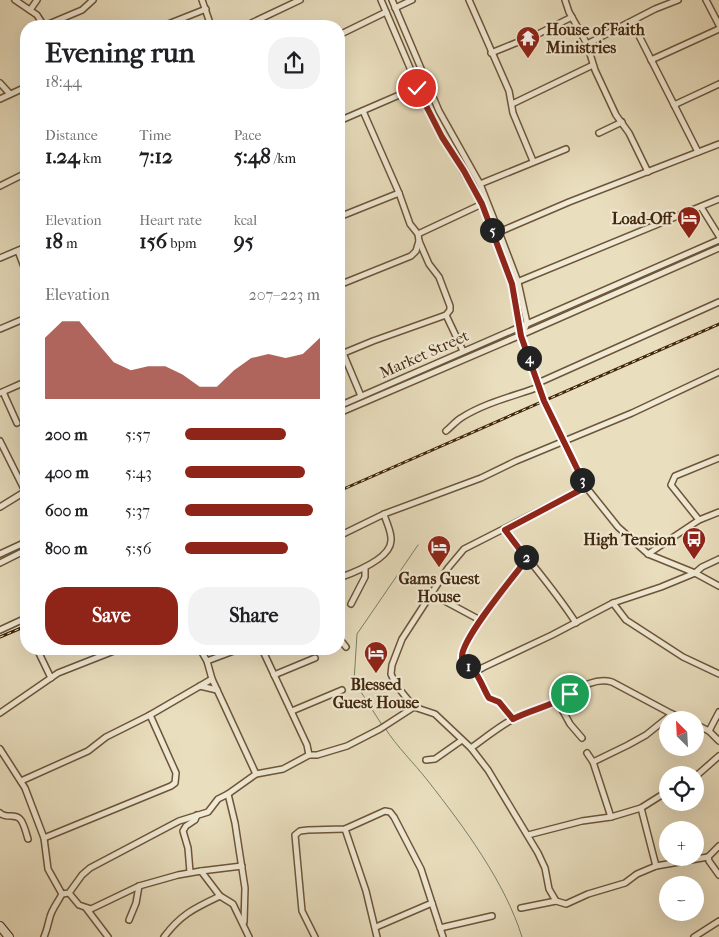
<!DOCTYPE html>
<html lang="en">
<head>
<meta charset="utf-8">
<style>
	body { margin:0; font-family:"IM FELL French Canon",serif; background:#f2f2f2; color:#202124; height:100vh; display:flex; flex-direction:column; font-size:19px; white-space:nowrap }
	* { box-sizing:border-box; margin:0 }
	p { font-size:16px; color:#757577 }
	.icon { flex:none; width:28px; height:28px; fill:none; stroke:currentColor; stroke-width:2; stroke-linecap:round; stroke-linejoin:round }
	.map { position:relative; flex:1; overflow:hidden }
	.side { position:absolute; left:20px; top:20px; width:325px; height:635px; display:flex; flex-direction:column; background:#fff; border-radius:20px; box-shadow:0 5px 20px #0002 }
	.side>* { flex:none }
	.needle { width:32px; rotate:336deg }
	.tools { position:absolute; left:659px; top:711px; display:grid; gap:10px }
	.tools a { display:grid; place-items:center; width:45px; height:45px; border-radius:50%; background:#fff; box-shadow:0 5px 20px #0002; font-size:25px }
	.pin { position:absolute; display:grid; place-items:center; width:42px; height:42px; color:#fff; margin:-21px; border:2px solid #fff; border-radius:50%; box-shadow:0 1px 5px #0007 }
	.km { position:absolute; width:25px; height:25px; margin:-12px; border-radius:50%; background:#222; color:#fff; font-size:14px; line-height:25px; text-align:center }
	.round { display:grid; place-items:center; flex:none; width:52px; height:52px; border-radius:20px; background:#f2f2f2 }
	.headline { display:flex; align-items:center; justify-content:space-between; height:85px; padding:0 25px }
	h1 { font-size:28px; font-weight:700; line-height:38px }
	.figures { display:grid; grid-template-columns:repeat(3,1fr); gap:8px; height:85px; padding:5px 25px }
	.figures div { display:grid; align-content:center }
	.figures b { font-size:21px; font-weight:700 }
	.figures small { font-size:14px; font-weight:400 }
	.figures p { font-size:14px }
	.chart { height:140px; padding:10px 25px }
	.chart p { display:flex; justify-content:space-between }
	.chart svg { width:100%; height:90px; margin-top:5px; fill:#8f2418; opacity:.7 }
	.cta { display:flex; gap:10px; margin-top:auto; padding:10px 25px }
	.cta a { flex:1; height:58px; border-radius:20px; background:#8f2418; color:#fff; font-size:20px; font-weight:700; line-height:58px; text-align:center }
	.cta a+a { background:#f2f2f2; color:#202124 }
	ul { padding:0 25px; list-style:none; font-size:16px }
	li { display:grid; grid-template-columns:80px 60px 1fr; align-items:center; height:38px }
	li i { height:12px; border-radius:6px; background:#8f2418 }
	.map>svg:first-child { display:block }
</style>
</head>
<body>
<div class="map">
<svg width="719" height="937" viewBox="0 0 719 937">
	<rect width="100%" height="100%" fill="#e9debe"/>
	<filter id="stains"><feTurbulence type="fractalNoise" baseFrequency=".004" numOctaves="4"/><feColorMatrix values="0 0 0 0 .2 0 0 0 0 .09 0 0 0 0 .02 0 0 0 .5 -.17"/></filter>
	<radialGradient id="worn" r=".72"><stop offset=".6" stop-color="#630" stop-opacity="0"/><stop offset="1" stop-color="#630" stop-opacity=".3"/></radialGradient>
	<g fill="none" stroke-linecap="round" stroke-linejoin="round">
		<g stroke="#76816c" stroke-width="1">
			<path d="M382,725L354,681L357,634L418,545"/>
			<path d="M385,728C397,747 414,763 428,781C464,827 505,882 522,937"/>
		</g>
		<g stroke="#6c5539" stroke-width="8">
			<g id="street">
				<path d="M15,0L37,15L44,26"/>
				<path d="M202,0L211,26"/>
				<path d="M381,0L430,115L482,204L512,284L521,335L544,401L586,487L618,527L648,554L695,573L719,586"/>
				<path d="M392,0L439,111L480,184L499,232L518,282L527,323L522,335"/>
				<path d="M469,0L509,91L513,113L533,161"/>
				<path d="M565,0L569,12L587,44L595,70L616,115L629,133L648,172"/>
				<path d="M706,0L719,25"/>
				<path d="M395,8L412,0"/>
				<path d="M30,10L37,0"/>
				<path d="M632,22L698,152"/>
				<path d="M44,26L82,10L93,0"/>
				<path d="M163,26L206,9"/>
				<path d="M245,26L300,0"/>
				<path d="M339,35L386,12"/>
				<path d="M587,44L655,9L678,0"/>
				<path d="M491,53L538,34L572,17"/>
				<path d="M651,60L719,29"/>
				<path d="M0,83L10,94"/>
				<path d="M0,99L26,87"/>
				<path d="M512,104L593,65"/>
				<path d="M674,105L719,84"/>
				<path d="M339,121L427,83"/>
				<path d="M599,133L622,122"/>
				<path d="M480,184L566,149"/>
				<path d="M0,186L26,173"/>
				<path d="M701,207L719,236"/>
				<path d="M339,217L399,193"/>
				<path d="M499,232L569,202L719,144"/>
				<path d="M418,234L482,204"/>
				<path d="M18,251L26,272"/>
				<path d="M0,258L26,247"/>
				<path d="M517,282L719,199"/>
				<path d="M339,285L411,256L416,251L419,241"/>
				<path d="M446,315L463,351"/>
				<path d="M0,329L26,318"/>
				<path d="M343,353L361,396"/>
				<path d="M339,355L373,341L446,315L450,310V306L439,277L429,264L419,241L418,234L410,224L399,193L363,111"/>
				<path d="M538,383L719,302"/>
				<path d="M3,392L17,423"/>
				<path d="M0,393L25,382"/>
				<path d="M339,406L719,240"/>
				<path d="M339,413L521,335L719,248"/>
				<path d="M446,431C451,427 456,421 461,418C484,403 514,396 539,387"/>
				<path d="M0,441L25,491"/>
				<path d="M719,458L675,476L671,485L699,520L719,512"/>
				<path d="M586,487L464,549L448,568L402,639L392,665L391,674L396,685L414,707L435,714L471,748L488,770L538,853L545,868L549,889L556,901L566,904L588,894L625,883L637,874L656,866L708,857"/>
				<path d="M0,507L26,491"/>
				<path d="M505,530C529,561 555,590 576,623"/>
				<path d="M339,536L384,514L481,478L516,461L632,413L719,372"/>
				<path d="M0,554L26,542"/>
				<path d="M648,554L699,520"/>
				<path d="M0,563L26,550"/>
				<path d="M339,578C353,573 390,559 391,541C392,532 386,522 384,514"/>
				<path d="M441,599L480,620"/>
				<path d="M613,603L626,620L683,657L719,674"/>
				<path d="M351,604L365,577V568"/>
				<path d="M0,630L26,618"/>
				<path d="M339,638L346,647"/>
				<path d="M37,649L51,678"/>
				<path d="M200,649L207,661L212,679L256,774"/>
				<path d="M262,649L307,745L309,755"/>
				<path d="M207,661L239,649"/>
				<path d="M475,672L484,667L552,635L613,603L661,587L695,573L702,567L719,559"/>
				<path d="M274,675L315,658"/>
				<path d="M200,686L217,690"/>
				<path d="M558,702L570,724L582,738"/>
				<path d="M292,711L342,690"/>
				<path d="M0,713L58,673L119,649"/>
				<path d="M513,719L499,702L489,698C484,690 480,678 474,671C471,668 465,665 463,661C455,647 516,573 527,559"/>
				<path d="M695,724L709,731L719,741"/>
				<path d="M709,731L719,712"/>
				<path d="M471,748C488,736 504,722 523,714C533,709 551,706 559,701C575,692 592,676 612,682L672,714L686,720"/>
				<path d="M0,749L25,788L44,838L48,869L62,894C58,902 52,909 50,917C48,924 47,930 44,937"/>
				<path d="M587,753L593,762L611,817"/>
				<path d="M426,760L435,759L462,740"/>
				<path d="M593,762L628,745L646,735L672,714"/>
				<path d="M695,777L719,756"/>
				<path d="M21,781L88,751L106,737L150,715L212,679"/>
				<path d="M228,794L235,823L245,888L244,922"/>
				<path d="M641,808L656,866"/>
				<path d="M0,813C6,819 15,813 20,819C24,823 26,833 28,839"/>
				<path d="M345,829L366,891L377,937"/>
				<path d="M528,835L582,821L611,817L641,808L668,791"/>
				<path d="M44,838L171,786L175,783L176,773L150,715"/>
				<path d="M708,857L709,861L719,875"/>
				<path d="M708,857L719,846"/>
				<path d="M201,871L242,866"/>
				<path d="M190,872L188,848L183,831L186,826L195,820L197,815"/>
				<path d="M69,893L79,905L91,909L139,886L178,875L201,871L220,896L233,904L249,937"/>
				<path d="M62,894L69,893L82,875L90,868L179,821L208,812L218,799L228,794L256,774L283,769L309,755H317L347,746L380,729L414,707"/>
				<path d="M86,908L108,937"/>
				<path d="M521,908L556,901"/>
				<path d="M129,920L136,903L139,886"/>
				<path d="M376,927L432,903"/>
				<path d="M440,928L492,916"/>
				<path d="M164,937C181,914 195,908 220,896"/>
				<path d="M315,937L302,911L295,835L300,831L308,830L345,829L385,811L390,812L394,817L421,869L443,937"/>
				<path d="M694,937L719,921"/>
			</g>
		</g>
		<g stroke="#42270d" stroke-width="10">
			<path id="secondary" d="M0,926L9,937"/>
		</g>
		<use href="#street" stroke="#f1ead5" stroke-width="5"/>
		<use href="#secondary" stroke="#f1ead5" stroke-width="8"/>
		<g stroke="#42270d" stroke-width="3">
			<g id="rail">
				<path d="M339,491L719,324"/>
				<path d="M0,637L26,626"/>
			</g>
		</g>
		<use href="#rail" stroke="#f1ead5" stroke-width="1" stroke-dasharray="4" stroke-linecap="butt"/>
	</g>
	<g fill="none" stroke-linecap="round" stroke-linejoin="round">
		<g stroke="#fff" stroke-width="10">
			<path id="route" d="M417,88L442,137L464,171L482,204L512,284L521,336L544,401L586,487L505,530L527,559C514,576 461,639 462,657C462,664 470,667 474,671C480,678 484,690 489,698L499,702L513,719C532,709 553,706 570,694"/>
		</g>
		<use href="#route" stroke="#8f2418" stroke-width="6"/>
	</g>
	<defs>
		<g id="temple-pin" transform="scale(1.25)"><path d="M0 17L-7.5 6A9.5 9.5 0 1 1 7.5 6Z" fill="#8f2418" stroke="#f1ead5"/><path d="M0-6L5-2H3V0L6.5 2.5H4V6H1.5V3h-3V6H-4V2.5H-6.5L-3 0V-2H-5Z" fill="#fff"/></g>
		<g id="hotel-pin" transform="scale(1.25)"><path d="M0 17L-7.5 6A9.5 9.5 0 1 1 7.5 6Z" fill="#8f2418" stroke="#f1ead5"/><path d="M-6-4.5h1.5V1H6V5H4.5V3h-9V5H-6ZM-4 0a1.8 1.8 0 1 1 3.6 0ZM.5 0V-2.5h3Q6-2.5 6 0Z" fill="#fff"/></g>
		<g id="bus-pin" transform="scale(1.25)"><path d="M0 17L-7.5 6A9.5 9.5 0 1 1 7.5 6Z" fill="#8f2418" stroke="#f1ead5"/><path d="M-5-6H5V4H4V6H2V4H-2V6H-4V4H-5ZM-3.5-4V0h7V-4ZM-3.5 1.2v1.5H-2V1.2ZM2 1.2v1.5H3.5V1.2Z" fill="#fff"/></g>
	</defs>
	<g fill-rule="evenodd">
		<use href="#temple-pin" x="528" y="38"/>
		<use href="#hotel-pin" x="689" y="218"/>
		<use href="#bus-pin" x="694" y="539"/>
		<use href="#hotel-pin" x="439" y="547"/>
		<use href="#hotel-pin" x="376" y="653"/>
	</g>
	<g text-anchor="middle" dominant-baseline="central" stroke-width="4.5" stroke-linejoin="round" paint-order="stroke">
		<g font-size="16" font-weight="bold" fill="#42270d" stroke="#f1ead5" text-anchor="end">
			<text x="546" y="29" text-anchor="start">House of Faith<tspan x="546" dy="18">Ministries</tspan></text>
			<text x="672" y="218">Load-Off</text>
			<text x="676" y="539">High Tension</text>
			<text x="439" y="578" text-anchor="middle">Gams Guest<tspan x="439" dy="18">House</tspan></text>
			<text x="376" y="684" text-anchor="middle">Blessed<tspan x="376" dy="18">Guest House</tspan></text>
		</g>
		<g font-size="16" fill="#42270d" stroke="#f1ead5">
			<text transform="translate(424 354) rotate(-24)">Market Street</text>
		</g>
	</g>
	<rect width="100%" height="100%" filter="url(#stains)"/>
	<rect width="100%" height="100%" fill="url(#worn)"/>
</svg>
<div class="tools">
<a><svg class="needle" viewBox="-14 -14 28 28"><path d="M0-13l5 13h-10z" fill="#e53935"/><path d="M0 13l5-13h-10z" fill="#757577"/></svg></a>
<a><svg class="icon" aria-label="locate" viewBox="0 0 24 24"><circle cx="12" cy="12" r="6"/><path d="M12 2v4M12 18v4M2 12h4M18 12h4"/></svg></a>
<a>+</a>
<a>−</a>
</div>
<div class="pin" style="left:570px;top:694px;background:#1e9e55"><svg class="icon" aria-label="arrive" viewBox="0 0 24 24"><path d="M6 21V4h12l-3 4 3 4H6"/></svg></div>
<div class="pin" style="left:417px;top:88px;background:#d93025"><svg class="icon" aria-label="check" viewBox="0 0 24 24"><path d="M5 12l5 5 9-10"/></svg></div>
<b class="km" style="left:468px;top:666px">1</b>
<b class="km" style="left:526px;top:557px">2</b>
<b class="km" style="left:582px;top:480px">3</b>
<b class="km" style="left:529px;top:358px">4</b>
<b class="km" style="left:492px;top:230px">5</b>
<section class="side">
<div class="headline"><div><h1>Evening run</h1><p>18:44</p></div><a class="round"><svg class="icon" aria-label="share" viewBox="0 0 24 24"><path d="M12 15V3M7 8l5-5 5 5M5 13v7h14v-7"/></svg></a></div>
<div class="figures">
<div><p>Distance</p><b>1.24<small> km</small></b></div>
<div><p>Time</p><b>7:12</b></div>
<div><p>Pace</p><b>5:48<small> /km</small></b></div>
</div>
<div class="figures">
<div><p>Elevation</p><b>18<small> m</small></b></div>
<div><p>Heart rate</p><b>156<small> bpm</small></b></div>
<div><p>kcal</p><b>95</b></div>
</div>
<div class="chart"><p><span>Elevation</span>207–223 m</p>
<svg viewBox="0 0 160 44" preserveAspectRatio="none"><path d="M0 44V14L10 6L20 6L30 16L40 26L50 30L60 28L70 28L80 32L90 38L100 38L110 30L120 24L130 22L140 24L150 22L160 14V44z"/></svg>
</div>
<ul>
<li><b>200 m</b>5:57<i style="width:75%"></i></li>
<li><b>400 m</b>5:43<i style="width:89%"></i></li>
<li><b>600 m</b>5:37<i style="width:95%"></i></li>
<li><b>800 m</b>5:56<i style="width:76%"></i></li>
</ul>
<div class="cta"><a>Save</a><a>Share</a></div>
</section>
</div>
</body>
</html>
